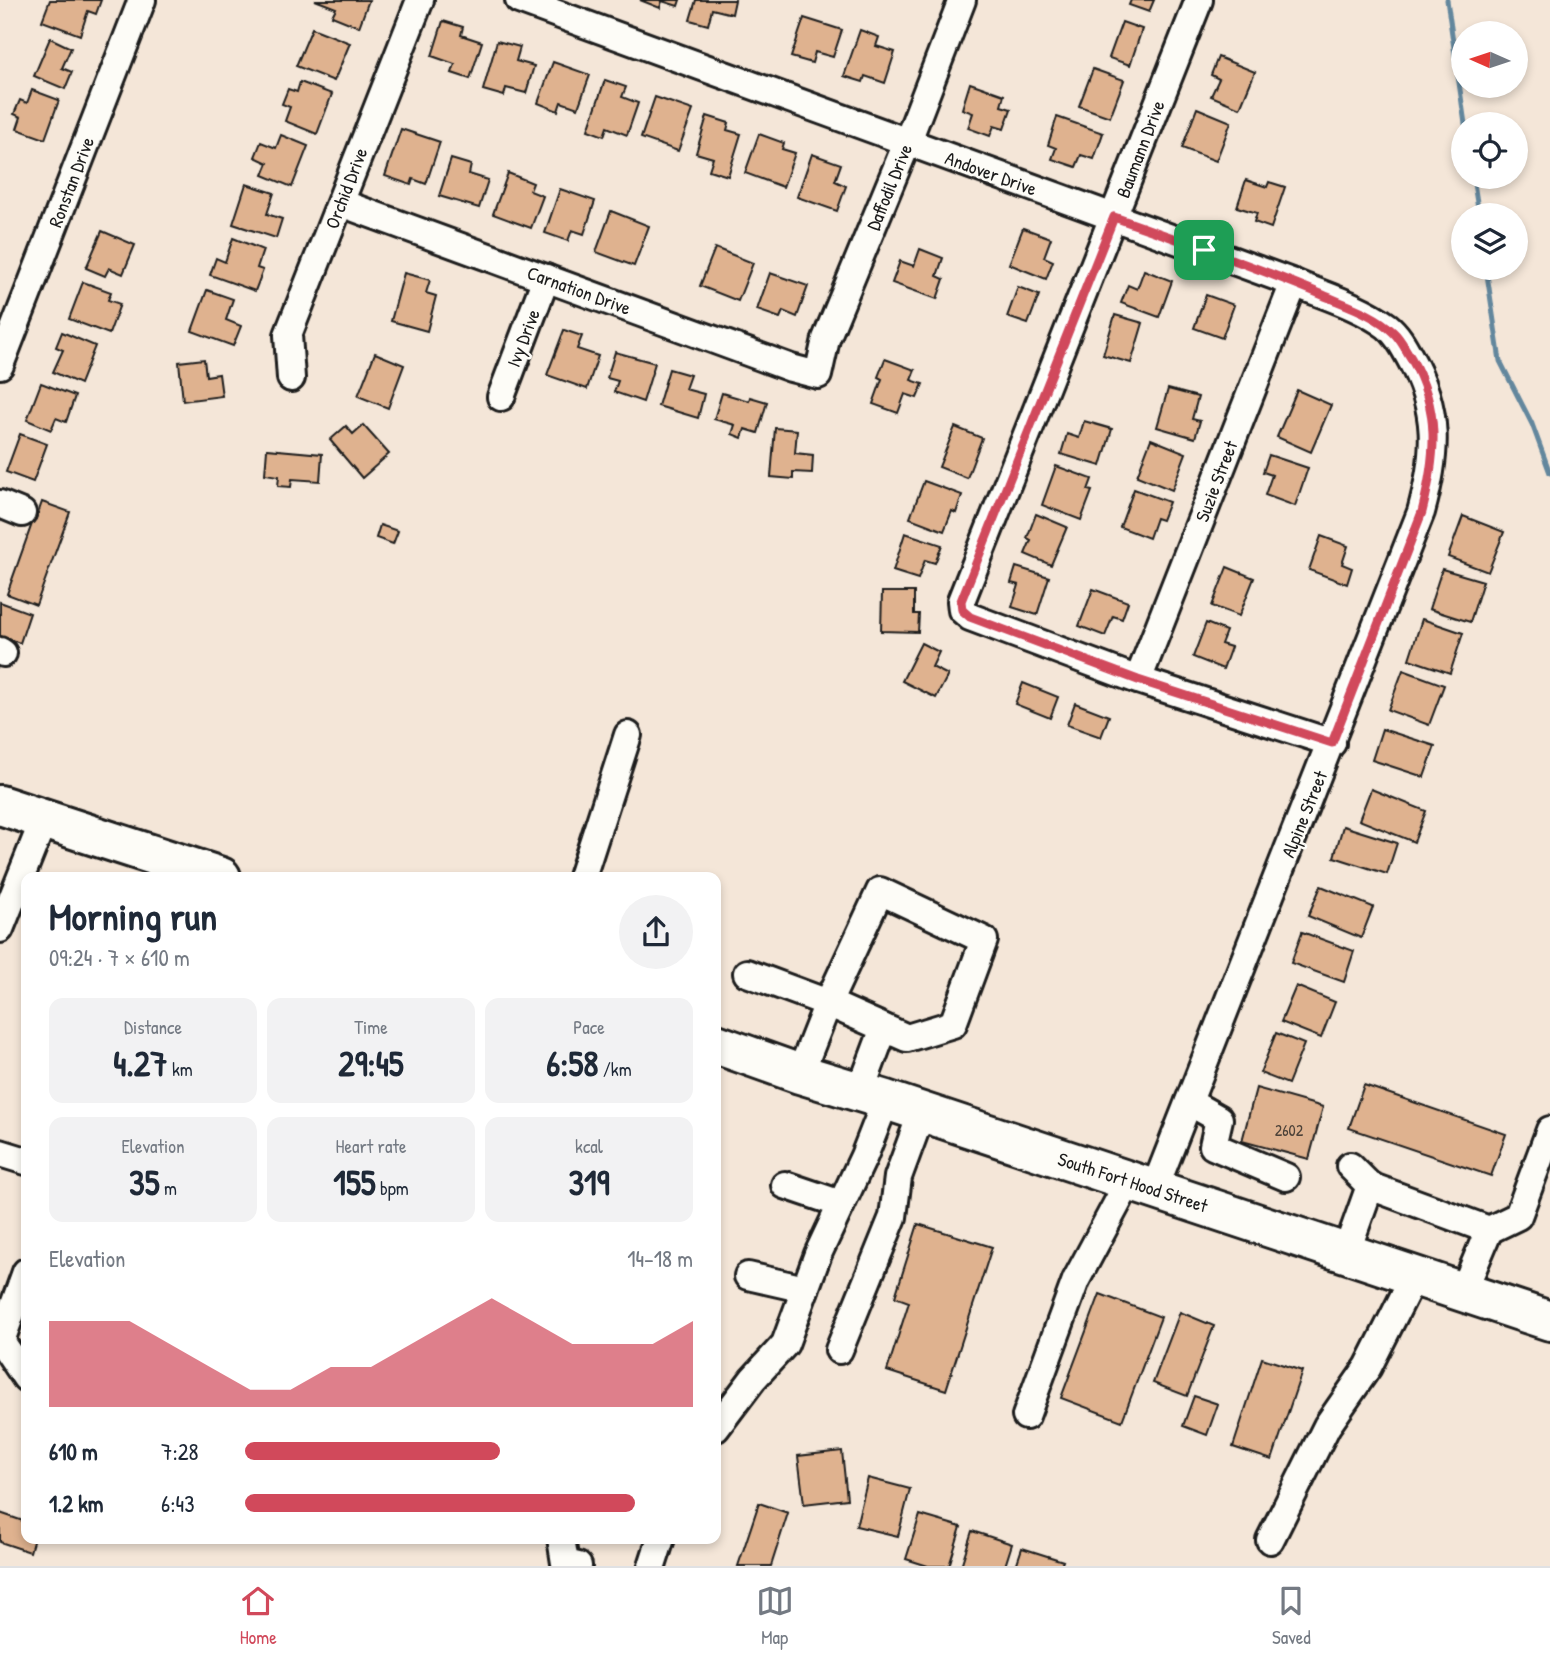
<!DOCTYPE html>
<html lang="en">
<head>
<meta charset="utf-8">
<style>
	body { margin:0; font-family:"Patrick Hand",sans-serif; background:#f2f2f3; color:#1f2937; height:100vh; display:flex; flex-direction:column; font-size:26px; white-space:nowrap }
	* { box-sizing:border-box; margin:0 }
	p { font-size:23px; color:#747a83 }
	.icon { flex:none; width:38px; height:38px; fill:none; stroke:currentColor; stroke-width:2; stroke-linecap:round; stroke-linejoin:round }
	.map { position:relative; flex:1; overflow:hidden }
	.sheet { position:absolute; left:21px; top:872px; width:700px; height:672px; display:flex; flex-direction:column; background:#fff; border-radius:14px; box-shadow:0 4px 10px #0003 }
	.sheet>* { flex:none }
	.needle { width:46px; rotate:273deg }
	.buttons { position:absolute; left:1451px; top:21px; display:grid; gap:14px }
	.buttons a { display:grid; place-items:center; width:77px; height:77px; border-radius:50%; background:#fff; box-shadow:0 4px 10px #0003; font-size:35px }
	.pin { position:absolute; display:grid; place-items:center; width:60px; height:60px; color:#fff; margin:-30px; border-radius:14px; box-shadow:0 4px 10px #0006 }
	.round { display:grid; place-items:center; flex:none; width:74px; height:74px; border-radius:37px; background:#f2f2f3 }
	.overview { display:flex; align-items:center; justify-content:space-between; height:119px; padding:0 28px }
	h1 { font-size:38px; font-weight:800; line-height:52px }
	.figures { display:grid; grid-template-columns:repeat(3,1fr); gap:10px; height:119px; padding:7px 28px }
	.figures div { display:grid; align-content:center; border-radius:14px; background:#f2f2f3; text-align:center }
	.figures b { font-size:35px; font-weight:800 }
	.figures small { font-size:19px; font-weight:400 }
	.figures p { font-size:19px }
	.chart { height:196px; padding:14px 28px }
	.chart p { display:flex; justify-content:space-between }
	.chart svg { width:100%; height:126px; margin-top:7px; fill:#d1495b; opacity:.7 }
	ul { padding:0 28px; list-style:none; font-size:23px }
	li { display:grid; grid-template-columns:112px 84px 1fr; align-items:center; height:52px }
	li i { height:18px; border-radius:9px; background:#d1495b }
	.dock { display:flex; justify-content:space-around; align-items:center; height:98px; border-top:2px solid #e0e1e3; background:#fff; font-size:19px; color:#747a83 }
	.dock a { display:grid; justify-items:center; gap:4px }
	.dock .current { color:#d1495b }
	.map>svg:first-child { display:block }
</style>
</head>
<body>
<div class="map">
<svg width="1550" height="1566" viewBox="0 0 1550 1566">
	<rect width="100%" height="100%" fill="#f4e6d8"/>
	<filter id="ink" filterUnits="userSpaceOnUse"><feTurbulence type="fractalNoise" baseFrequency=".0143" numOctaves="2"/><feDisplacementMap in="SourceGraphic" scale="14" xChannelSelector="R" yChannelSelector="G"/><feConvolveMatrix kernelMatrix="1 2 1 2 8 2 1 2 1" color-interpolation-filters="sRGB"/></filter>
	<g filter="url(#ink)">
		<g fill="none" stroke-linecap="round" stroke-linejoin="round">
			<g stroke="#63879d" stroke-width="5">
				<path d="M1447,0L1465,124"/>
				<path d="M1473,177L1479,215"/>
				<path d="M1486,268L1500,361L1532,424L1550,473"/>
			</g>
		</g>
		<g fill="#dfb28f" stroke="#1c1c1c" stroke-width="2">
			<path d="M50,0H101L96,14L88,11L80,35L42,21Z"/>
			<path d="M315,0H369L359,27L332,16L336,8Z"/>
			<path d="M640,0H680L678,6L662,1L660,8Z"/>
			<path d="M696,0H735L732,14L712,9L708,25L690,20Z"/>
			<path d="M1131,0H1154L1149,12L1129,5Z"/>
			<path d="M804,18L842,30L833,57L815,52L812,63L791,57Z"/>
			<path d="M443,21L463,27L461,35L482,42L470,79L452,73L455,64L432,56Z"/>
			<path d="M1122,22L1142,29L1130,65L1109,58Z"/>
			<path d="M312,28L350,43L334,81L296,66Z"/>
			<path d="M860,30L879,37L876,46L895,52L885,83L865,76L863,82L844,76Z"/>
			<path d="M50,38L71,48L62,68L72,72L65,89L34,76Z"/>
			<path d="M497,41L520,47L516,61L534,66L526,93L506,88L504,96L483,90Z"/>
			<path d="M1218,57L1255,72L1240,108L1211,96L1219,79L1211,75Z"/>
			<path d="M553,62L590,75L578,108L561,102L558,111L538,103Z"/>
			<path d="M1093,69L1124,80L1110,117L1079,106Z"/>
			<path d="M605,80L626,87L622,97L638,103L627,135L607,127L604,136L588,130Z"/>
			<path d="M300,82L332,94L317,134L285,121L290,107L282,104L288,89L297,92Z"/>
			<path d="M970,83L1004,95L1001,106L1011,109L1004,129L994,126L990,136L968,128L973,113L962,109Z"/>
			<path d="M32,90L59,100L45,139L17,129L21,117L14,114L20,100L27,103Z"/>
			<path d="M655,97L693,110L678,151L641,138Z"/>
			<path d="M1197,108L1231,122L1216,161L1182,148Z"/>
			<path d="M707,116L729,123L727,130L741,134L728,176L709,170L713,158L696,153Z"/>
			<path d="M1057,117L1103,133L1094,159L1081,155L1076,167L1052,159L1056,148L1048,145Z"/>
			<path d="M401,129L440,142L426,184L413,179L411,185L385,176Z"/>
			<path d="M759,134L784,143L782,149L795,153L783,187L745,173Z"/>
			<path d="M281,135L308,146L292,187L263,175L268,163L255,157L261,142L276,148Z"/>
			<path d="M812,154L841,164L835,181L846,186L837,211L797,197Z"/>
			<path d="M451,159L471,165L469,174L488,180L479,208L439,196Z"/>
			<path d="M508,173L533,183L530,191L543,196L531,228L493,214Z"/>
			<path d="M1246,180L1267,187L1269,182L1285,187L1271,228L1254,222L1257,213L1237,207Z"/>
			<path d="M246,184L274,193L267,214L282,219L276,238L233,224Z"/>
			<path d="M560,189L595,201L584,234L572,230L568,241L545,233Z"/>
			<path d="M611,211L649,226L634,266L596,252Z"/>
			<path d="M1023,228L1051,238L1044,257L1053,261L1046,279L1009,264Z"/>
			<path d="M102,231L135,245L123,274L109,268L105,276L86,268Z"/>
			<path d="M233,238L263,250L257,268L263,270L255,291L210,275L216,258L225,262Z"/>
			<path d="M715,248L753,263L738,301L700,286Z"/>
			<path d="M920,249L943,258L937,276L944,279L937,299L892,283L900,261L914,266Z"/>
			<path d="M1144,270L1172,281L1159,317L1121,303L1128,285L1137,289Z"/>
			<path d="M404,273L430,280L426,293L436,296L427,331L391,321Z"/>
			<path d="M770,273L808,286L797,317L783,311L780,318L757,310Z"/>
			<path d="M83,282L111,292L108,300L120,304L109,334L69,319Z"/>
			<path d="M1018,287L1039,295L1028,324L1007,317Z"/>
			<path d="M207,290L233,299L226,320L241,326L233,346L192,331Z"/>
			<path d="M1206,295L1234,305L1222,338L1194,328Z"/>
			<path d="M1115,315L1143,323L1131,363L1103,355Z"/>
			<path d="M564,330L582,336L577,349L598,356L587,389L547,375Z"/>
			<path d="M62,332L95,346L80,384L53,372L63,350L56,347Z"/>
			<path d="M615,352L655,363L643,402L614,392L618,381L607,378Z"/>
			<path d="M375,353L404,365L388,408L358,396Z"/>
			<path d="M204,359L206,376L219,374L222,396L183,401L179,362Z"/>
			<path d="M885,359L915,370L911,380L923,384L917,398L905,394L898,413L873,404L882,379L878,377Z"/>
			<path d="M669,369L690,375L685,389L704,394L698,418L658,406Z"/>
			<path d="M41,383L75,396L66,422L56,418L51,430L27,420Z"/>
			<path d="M1168,389L1198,397L1192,419L1200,421L1195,438L1157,427Z"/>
			<path d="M1297,390L1331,405L1311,452L1277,437Z"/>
			<path d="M722,393L749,401L750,397L767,402L758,433L745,429L742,438L732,434L735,425L714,419Z"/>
			<path d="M1084,421L1112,429L1101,466L1061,454L1067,434L1079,438Z"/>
			<path d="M363,425L389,454L362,478L330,440L346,426L353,434Z"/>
			<path d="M955,427L982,438L967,478L939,467Z"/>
			<path d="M775,428L797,430L795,453L813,455L812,473L793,472V479L771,477Z"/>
			<path d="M20,434L47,444L33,482L6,472Z"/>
			<path d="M1151,439L1186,453L1172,490L1137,476Z"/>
			<path d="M267,449L322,454L320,481L292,479L291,487L278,486L279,476L265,474Z"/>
			<path d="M1269,455L1308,468L1295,506L1265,495L1272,475L1263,472Z"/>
			<path d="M1056,466L1092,479L1088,490L1092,491L1081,520L1042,505Z"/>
			<path d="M924,481L962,495L956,513L952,511L944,531L910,518Z"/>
			<path d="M1134,489L1169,502L1162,520L1156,518L1149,538L1120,527Z"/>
			<path d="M42,502L70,512L36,605L7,594L34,518L36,519Z"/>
			<path d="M1036,514L1067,527L1051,565L1025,554L1031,540L1027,538Z"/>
			<path d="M1463,516L1504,532L1488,572L1448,557Z"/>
			<path d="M380,525L398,531L393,544L376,538Z"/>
			<path d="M905,533L942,545L935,563L925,560L918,579L893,571Z"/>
			<path d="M1321,536L1348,546L1342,564L1352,568L1347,584L1309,570Z"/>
			<path d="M1016,567L1049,577L1037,615L1012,607L1019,585L1011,583Z"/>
			<path d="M1227,567L1254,578L1239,616L1212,606Z"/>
			<path d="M1442,569L1483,581L1470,622L1429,609Z"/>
			<path d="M1093,589L1128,602L1122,619L1113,616L1105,636L1079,626Z"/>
			<path d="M882,592H914V614H919L918,632L881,631Z"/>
			<path d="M0,602L30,613L20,643L0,636Z"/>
			<path d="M1422,619L1463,633L1450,673L1409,659Z"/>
			<path d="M1206,623L1226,631L1221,644L1231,647L1223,669L1193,657Z"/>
			<path d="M921,643L939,652L932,667L948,675L936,698L902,681Z"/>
			<path d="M1403,670L1444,685L1429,725L1388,710Z"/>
			<path d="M1023,683L1058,697L1050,718L1015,704Z"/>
			<path d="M1075,703L1109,716L1101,737L1067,725Z"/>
			<path d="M1382,729L1435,746L1424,777L1372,760Z"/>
			<path d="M1371,789L1426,811L1414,842L1359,820Z"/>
			<path d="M1343,826L1397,843L1387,874L1334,857Z"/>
			<path d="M1321,886L1373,907L1361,938L1308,916Z"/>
			<path d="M1302,932L1354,951L1344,982L1291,963Z"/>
			<path d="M1296,986L1335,1002L1321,1038L1281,1022Z"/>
			<path d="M1276,1033L1304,1044L1288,1084L1260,1073Z"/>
			<path d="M1364,1085L1506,1134L1491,1176L1349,1128Z"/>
			<path d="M1256,1088L1323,1107L1309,1159L1242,1141Z"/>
			<path d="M918,1224L992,1247L946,1390L887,1371L909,1302L895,1297Z"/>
			<path d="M1100,1294L1161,1317L1122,1421L1061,1398Z"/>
			<path d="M1180,1312L1214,1326L1187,1396L1153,1383Z"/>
			<path d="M1262,1358L1302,1371L1272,1460L1233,1447Z"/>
			<path d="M1194,1396L1218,1404L1207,1435L1183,1426Z"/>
			<path d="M842,1451L847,1499L804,1504L798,1456Z"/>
			<path d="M868,1478L910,1489L898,1536L856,1526Z"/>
			<path d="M759,1503L788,1513L771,1566H738Z"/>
			<path d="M0,1513L26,1522V1538H34L30,1552L0,1542Z"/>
			<path d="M920,1515L961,1527L949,1566H928L906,1559Z"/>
			<path d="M972,1531L1012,1544L1005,1566H961Z"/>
			<path d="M1022,1548L1063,1561L1061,1566H1016Z"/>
		</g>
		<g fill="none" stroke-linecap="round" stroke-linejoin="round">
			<g stroke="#1c1c1c" stroke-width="32">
				<g id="minor">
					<path d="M519,0L1294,283C1325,296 1360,306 1387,326C1397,334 1403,345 1409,356C1440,410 1437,454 1421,512L1154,1190"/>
					<path d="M1199,0L961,601L962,610L970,617L1138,680L1332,743"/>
					<path d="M341,203L791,368L818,375L826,339L907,143L962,0"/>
					<path d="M0,365L142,0"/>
					<path d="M291,378L288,335L420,0"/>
					<path d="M501,397L546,278"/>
					<path d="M0,504L22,513"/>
					<path d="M0,651L3,653"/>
					<path d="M1138,680L1294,283"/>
					<path d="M582,877L628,735"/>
					<path d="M880,891L984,940L953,1024L907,1038L828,1003Z"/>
					<path d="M0,929L44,819"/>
					<path d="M747,973L828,1003L800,1074"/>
					<path d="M860,1092L884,1028"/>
					<path d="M1189,1102L1219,1119L1213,1146L1286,1177"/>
					<path d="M0,1153L26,1161"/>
					<path d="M1350,1166L1370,1186"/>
					<path d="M785,1185L841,1204"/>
					<path d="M1489,1230L1518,1216L1550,1130"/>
					<path d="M1346,1253L1370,1186L1489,1230L1463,1292"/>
					<path d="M748,1276L805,1289"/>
					<path d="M1,1341L26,1272"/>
					<path d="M1,1341L26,1378"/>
					<path d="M839,1350L893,1217L898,1177L922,1112"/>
					<path d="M1026,1416L1076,1280L1129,1181"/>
					<path d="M716,1428L753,1379L785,1344L818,1254L864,1156L886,1100"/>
					<path d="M561,1538L565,1563L578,1566"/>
					<path d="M1270,1540L1327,1426L1368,1367L1414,1276"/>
					<path d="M652,1566L661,1538"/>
				</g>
			</g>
			<g stroke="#1c1c1c" stroke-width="44">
				<g id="highway">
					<path d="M0,805L221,877"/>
					<path d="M716,1044L800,1074L886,1100L1550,1321"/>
				</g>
			</g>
			<use href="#minor" stroke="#fdfcf7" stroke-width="26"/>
			<use href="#highway" stroke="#fdfcf7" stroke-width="38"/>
		</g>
	</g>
	<g fill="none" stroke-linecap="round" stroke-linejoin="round" filter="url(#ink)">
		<g stroke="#fff" stroke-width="14">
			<path id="route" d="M1114,217C1184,242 1255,266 1323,295C1346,305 1375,314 1393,332C1401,339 1405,349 1411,358C1441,410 1436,456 1422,512L1332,743L1138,680L970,617L962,610L961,601Z"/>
		</g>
		<use href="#route" stroke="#d1495b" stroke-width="9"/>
	</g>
	<g text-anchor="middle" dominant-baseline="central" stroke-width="5" stroke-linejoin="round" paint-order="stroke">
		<g font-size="16" fill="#4d4239">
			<text x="1289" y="1130">2602</text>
		</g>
		<g font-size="19" fill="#1c1c1c" stroke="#fdfcf7">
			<text transform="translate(1140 149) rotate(-69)">Baumann Drive</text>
			<text transform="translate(991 173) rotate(20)">Andover Drive</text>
			<text transform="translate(71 182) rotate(-69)">Ronstan Drive</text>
			<text transform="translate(889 187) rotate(-68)">Daffodil Drive</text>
			<text transform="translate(346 188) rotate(-69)">Orchid Drive</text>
			<text transform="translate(579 290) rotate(20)">Carnation Drive</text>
			<text transform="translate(523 338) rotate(-69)">Ivy Drive</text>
			<text transform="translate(1216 481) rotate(-69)">Suzie Street</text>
			<text transform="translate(1304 814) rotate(-68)">Alpine Street</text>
			<text transform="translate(1133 1182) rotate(18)">South Fort Hood Street</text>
		</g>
	</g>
</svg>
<div class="buttons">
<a><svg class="needle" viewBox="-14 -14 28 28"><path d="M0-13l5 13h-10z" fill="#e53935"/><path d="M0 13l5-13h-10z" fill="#747a83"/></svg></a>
<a><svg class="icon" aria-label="locate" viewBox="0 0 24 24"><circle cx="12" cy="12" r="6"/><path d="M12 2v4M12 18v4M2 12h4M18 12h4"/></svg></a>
<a><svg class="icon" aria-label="layers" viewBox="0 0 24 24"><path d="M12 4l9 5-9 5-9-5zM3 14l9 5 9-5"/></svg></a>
</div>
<div class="pin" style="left:1204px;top:250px;background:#1e9e55"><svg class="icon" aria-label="arrive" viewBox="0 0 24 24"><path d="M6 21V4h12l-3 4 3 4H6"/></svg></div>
<section class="sheet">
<div class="overview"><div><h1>Morning run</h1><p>09:24 · 7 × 610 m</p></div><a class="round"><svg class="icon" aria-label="share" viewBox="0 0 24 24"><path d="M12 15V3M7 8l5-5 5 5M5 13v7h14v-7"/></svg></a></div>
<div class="figures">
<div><p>Distance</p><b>4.27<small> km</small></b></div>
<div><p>Time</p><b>29:45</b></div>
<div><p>Pace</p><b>6:58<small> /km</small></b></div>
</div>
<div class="figures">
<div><p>Elevation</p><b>35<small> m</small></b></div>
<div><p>Heart rate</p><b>155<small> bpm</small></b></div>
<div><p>kcal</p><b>319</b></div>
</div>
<div class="chart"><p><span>Elevation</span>14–18 m</p>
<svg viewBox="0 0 160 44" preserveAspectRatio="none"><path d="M0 44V14L10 14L20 14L30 22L40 30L50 38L60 38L70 30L80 30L90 22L100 14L110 6L120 14L130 22L140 22L150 22L160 14V44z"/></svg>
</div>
<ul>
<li><b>610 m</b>7:28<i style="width:57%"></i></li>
<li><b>1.2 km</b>6:43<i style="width:87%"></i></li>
</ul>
</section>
</div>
<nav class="dock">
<a class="current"><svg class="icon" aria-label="home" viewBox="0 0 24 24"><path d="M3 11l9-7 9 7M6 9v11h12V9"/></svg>Home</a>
<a><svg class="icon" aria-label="map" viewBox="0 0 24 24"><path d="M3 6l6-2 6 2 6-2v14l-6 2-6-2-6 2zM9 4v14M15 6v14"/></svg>Map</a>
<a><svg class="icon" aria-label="saved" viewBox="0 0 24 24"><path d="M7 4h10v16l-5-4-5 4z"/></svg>Saved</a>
</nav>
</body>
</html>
